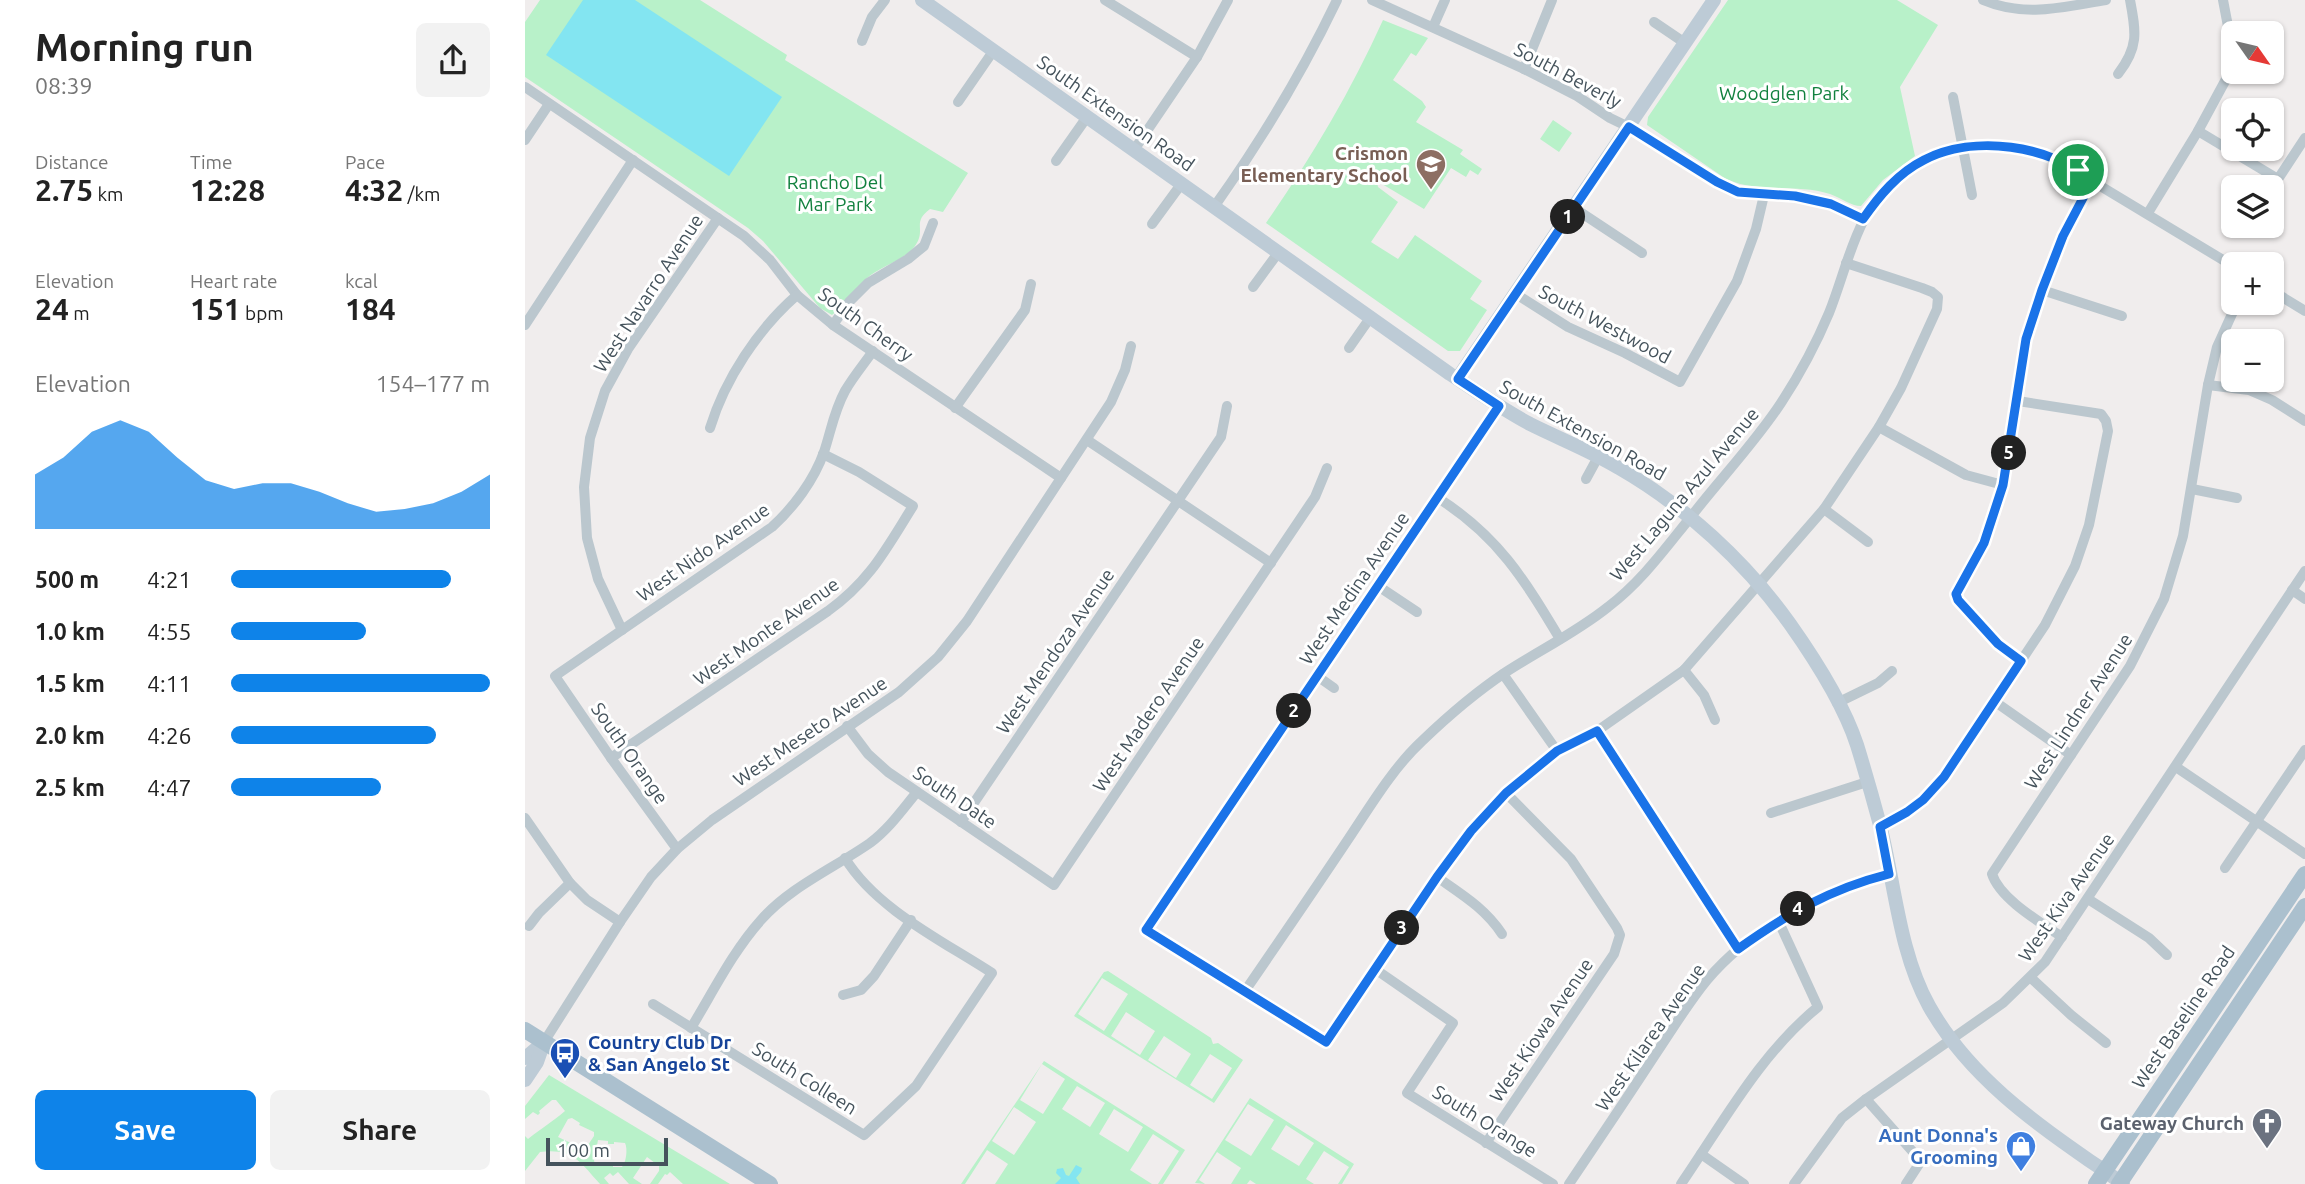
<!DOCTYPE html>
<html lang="en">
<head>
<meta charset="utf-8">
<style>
	body { margin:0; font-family:Ubuntu,sans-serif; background:#f2f2f2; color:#222; height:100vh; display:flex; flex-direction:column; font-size:26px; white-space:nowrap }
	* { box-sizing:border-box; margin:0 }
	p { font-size:23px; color:#767676 }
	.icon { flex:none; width:38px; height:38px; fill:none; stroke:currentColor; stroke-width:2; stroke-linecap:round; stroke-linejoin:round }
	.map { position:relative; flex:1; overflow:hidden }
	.details { display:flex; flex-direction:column; background:#fff; width:525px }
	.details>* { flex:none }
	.needle { width:46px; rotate:124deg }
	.fabs { position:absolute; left:1696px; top:21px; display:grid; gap:14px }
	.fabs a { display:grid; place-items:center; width:63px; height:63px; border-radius:10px; background:#fff; box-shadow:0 2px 5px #0004; font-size:35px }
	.scale { position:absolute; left:21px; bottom:18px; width:122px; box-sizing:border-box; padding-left:7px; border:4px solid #45535c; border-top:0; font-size:19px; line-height:24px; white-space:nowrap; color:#45535c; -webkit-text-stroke:5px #fff; paint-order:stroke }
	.pin { position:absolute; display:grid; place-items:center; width:60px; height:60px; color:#fff; margin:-30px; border:4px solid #fff; border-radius:50%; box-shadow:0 2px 7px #0007 }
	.km { position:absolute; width:35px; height:35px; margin:-18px; border-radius:50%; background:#222; color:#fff; font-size:19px; line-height:35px; text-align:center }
	.round { display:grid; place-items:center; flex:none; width:74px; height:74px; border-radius:10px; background:#f2f2f2 }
	.summary { display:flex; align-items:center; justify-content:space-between; height:119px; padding:0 35px }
	h1 { font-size:38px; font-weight:700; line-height:52px }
	.figures { display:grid; grid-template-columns:repeat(3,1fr); gap:10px; height:119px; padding:7px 35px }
	.figures div { display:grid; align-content:center }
	.figures b { font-size:30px; font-weight:700 }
	.figures small { font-size:19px; font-weight:400 }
	.figures p { font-size:19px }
	.chart { height:196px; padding:14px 35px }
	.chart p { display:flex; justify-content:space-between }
	.chart svg { width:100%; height:126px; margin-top:7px; fill:#0e83e9; opacity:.7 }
	.cta { display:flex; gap:14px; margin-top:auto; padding:14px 35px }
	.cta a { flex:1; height:80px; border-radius:10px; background:#0e83e9; color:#fff; font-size:28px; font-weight:700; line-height:80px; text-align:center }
	.cta a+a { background:#f2f2f2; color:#222 }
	ul { padding:0 35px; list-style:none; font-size:23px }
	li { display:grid; grid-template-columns:112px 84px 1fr; align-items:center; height:52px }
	li i { height:18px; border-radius:9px; background:#0e83e9 }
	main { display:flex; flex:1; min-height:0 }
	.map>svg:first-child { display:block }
</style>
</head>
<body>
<main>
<section class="details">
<div class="summary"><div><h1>Morning run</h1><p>08:39</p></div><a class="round"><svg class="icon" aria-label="share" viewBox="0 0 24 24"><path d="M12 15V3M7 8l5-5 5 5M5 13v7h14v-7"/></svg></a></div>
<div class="figures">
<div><p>Distance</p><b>2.75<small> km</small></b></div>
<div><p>Time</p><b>12:28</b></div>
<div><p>Pace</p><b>4:32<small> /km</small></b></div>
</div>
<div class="figures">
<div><p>Elevation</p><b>24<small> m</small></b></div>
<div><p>Heart rate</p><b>151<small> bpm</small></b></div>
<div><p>kcal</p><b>184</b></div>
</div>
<div class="chart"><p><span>Elevation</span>154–177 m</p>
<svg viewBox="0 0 160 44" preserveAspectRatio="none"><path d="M0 44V25L10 19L20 10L30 6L40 10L50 19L60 27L70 30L80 28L90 28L100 31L110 35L120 38L130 37L140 35L150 31L160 25V44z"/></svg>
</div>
<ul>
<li><b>500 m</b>4:21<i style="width:85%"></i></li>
<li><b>1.0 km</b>4:55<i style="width:52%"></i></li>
<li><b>1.5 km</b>4:11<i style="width:100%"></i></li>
<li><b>2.0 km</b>4:26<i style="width:79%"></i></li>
<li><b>2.5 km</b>4:47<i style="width:58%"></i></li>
</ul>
<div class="cta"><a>Save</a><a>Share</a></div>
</section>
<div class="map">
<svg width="1780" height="1184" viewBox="0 0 1780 1184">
	<rect width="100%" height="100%" fill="#f0eded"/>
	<g fill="#b8f1c9" fill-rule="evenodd">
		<path d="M15,0H175L262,55L260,60L443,173L418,212L405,209C386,223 402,229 390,246C379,261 355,266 341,279C328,290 321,305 307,315L295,308L238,241L223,228L0,77V22Z"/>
		<path d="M1203,0H1372L1413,25L1375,87L1390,156L1358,180L1336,206C1326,206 1316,198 1305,194C1270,183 1235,194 1201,179L1122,125L1123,117Z"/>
		<path d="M858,20L903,38L891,56L886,53L868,80L897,101L901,107L891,122L938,150L935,154L957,169L953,175L945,170L941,177L926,168L899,209L852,181L853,187L873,202L846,242L873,259L890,235L957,281L945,299L962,310L935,351H923L741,223C786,158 825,93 858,20Z"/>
		<path d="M1028,120L1047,133L1034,152L1015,139Z"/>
		<path d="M583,971L686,1038L688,1044L693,1043L718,1060L689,1103L549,1016L579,972ZM577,978L603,994L579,1031L553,1014ZM601,1012L630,1031L615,1055L586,1036ZM639,1036L666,1054L651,1078L623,1060ZM685,1054L707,1068L687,1099L665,1085Z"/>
		<path d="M519,1061L660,1150L638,1184H633L654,1151L628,1134L605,1170L627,1184H470L483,1164L462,1150L440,1184H436ZM517,1064L540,1079L518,1114L495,1100ZM552,1086L580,1103L565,1127L537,1109ZM489,1107L511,1122L489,1155L467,1141ZM589,1109L618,1127L603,1152L574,1134Z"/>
		<path d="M24,1075L205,1184H158L145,1172L142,1175L140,1174L133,1184H125L134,1171V1166L122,1157L108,1178L117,1184H104L93,1172L88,1176L85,1173L79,1178L84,1184H75C55,1162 48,1148 15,1152L0,1171V1136L3,1139C17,1128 27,1122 40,1111L31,1100H27L14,1111L15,1113L13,1115L8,1112L0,1119V1106ZM47,1118L55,1123L54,1125L69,1132V1136L59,1151L55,1152L47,1147L48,1144L33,1137L43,1119ZM73,1140L83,1141V1144H89V1142L100,1143C103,1149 101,1163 97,1167H88V1164L71,1165L69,1161Z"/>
		<path d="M725,1098L829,1164L817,1184H813L824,1167L799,1151L781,1179L789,1184H731L725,1180L722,1184H706L716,1168L692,1152L674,1180L680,1184L670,1183ZM723,1104L749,1120L726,1156L700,1140ZM761,1125L789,1143L774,1166L746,1149Z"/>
	</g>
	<g fill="#83e5f1">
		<path d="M58,0H110L257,97L204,176L21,55Z"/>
		<path d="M551,1165L557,1168L556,1172L551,1178L555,1184H530L536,1178L531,1173L532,1169L538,1168L541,1175L544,1176Z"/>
	</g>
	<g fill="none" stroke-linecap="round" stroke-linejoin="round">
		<g stroke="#bbc7ce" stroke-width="10">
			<path d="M580,0L672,57"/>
			<path d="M847,0L999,69L1052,96L1085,118L1116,133L1192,182L1213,192L1270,196L1306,204L1338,219"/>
			<path d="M1458,0C1500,18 1538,7 1581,0"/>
			<path d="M1129,22L1160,43"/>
			<path d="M908,27L920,0"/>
			<path d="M337,41L347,17L360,0"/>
			<path d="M999,69L1027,0"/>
			<path d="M1593,74C1614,47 1611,32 1605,0"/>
			<path d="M0,87L219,236L245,260L272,295L308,325L536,478"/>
			<path d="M1428,97L1447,195"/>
			<path d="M433,102L469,50"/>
			<path d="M1673,131L1753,179L1780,138"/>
			<path d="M0,140L24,104"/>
			<path d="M609,150L672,57L703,0"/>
			<path d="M531,161L562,117"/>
			<path d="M689,207C736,141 777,73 812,0"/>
			<path d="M1049,208L1117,253"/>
			<path d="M1623,213L1673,131L1706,70V42L1698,0"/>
			<path d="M627,224L657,183"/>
			<path d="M728,287L753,253"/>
			<path d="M1517,290L1597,316"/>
			<path d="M1746,290L1780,311"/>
			<path d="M991,294L1043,327L1100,353L1155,382L1212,281L1231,229L1239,195"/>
			<path d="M0,325L108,160"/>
			<path d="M308,325L324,302L343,283L383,259L399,246L408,223"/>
			<path d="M824,348L845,318"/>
			<path d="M1683,385L1724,390L1747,400L1780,421"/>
			<path d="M974,406L621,930L801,1042L912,877L946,831L981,793L1032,751L1072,731L1159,670L1299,509L1354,427L1376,388L1412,309L1413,297L1407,292L1397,288L1321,263"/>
			<path d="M430,408L500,310L506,284"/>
			<path d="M1354,427L1441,475L1478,485"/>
			<path d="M185,428C200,379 233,329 272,295"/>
			<path d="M562,440L746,563"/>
			<path d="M1061,479L1073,457"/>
			<path d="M1667,489L1712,498"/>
			<path d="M913,498C973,536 999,579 1035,639"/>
			<path d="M1299,509L1343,542"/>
			<path d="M853,586L892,612"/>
			<path d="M1767,590L1780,599"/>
			<path d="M97,630L73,579L62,538L59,487L65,438L80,391L103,349L193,218"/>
			<path d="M1496,661L1473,644L1433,600L1431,594L1459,543L1478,485L1501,339L1517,290L1538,236L1567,181"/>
			<path d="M1159,670L1179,695L1190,720"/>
			<path d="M978,674L1032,751"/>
			<path d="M792,676L809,688"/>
			<path d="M1469,701L1546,755"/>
			<path d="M1312,703L1353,683L1367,671"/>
			<path d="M322,726L343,754L363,772L529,885L790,497L802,468"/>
			<path d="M1072,731L1213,949"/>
			<path d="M86,758L303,611C345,581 361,549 388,506L334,472L298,454"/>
			<path d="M1651,767L1780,854"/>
			<path d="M1246,813L1342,782"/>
			<path d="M0,818L45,883L62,900L95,922"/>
			<path d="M436,822L696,437L702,406"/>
			<path d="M1355,827L1382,812L1398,800L1419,777L1520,625L1550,566L1564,525L1583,431L1581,421L1576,414L1493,401"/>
			<path d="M152,849L86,758L30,676L247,527C269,507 289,480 299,452C306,431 309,411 320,391C328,377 339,364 348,351"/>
			<path d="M1700,868L1780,750"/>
			<path d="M912,877C936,894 960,908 977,934"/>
			<path d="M1563,899L1624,938L1642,955"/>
			<path d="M4,926L14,913L45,883"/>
			<path d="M1537,937C1515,922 1475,899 1467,874L1605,666L1639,599L1658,536L1683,385L1692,347L1712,303"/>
			<path d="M850,969L928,1023L882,1093L1028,1184"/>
			<path d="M1506,978L1546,1015L1581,1043"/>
			<path d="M720,991C755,940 790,889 824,838C846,805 868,768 897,741C923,716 951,692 981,672C1015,650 1052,632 1083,607C1116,582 1139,550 1165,518C1195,479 1229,444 1256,403C1275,374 1291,344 1304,313C1324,263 1331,208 1377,174C1431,133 1516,138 1567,181L1708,266"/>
			<path d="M318,995L336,990L349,976L386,920"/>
			<path d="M128,1004L339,1135L391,1086L467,973C418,941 351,909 320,858"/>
			<path d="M166,1028C188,992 208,951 236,920C265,887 309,868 345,843C364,829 377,810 392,792"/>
			<path d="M19,1042L95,922L126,877L152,849L187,820L374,692L413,657L442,621L586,402L600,370L606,346"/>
			<path d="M1341,1099L1396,1161L1381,1184"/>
			<path d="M961,1143L1089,954L1095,935L1092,928L1046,859L981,793"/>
			<path d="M1176,1154L1219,1184"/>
			<path d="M1044,1184C1073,1141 1102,1098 1130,1055C1147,1030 1163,1003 1182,980C1228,926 1296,892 1364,874"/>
			<path d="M1156,1184C1198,1123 1235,1054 1293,1007L1253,920"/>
			<path d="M1269,1184L1317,1118L1341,1099L1478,1003L1520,962L1780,571"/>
		</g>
		<g stroke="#bdcbd6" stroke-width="14">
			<path d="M397,0L925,374C951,391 977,409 1005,424C1035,439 1066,451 1094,468C1160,506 1221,562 1265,624C1289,658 1319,705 1332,745C1340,771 1348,799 1355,825C1370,884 1374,952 1404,1006C1449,1086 1526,1133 1598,1184"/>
			<path d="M933,378L1189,0"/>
			<path d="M0,1058L18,1043"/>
			<path d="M0,1080L12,1062L19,1042"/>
		</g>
		<g stroke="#abc0ce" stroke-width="16">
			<path d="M0,1030L245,1184"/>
			<path d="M1571,1184L1780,874"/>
			<path d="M1594,1184L1780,906"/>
		</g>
	</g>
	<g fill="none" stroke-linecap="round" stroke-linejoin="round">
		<g stroke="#fff" stroke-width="14">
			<path id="route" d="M1104,127L1192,182L1213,192L1270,196L1306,204L1338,219C1354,196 1373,173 1399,160C1449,134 1525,145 1567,181L1538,236L1517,290L1501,339L1478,485L1459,543L1431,594L1433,600L1473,644L1496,661L1419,777L1398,800L1382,812L1355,827L1364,874C1305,889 1262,914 1213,949L1072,731L1032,751L981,793L946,831L912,877L801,1042L621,930L974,406L933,379Z"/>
		</g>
		<use href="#route" stroke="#1a73e8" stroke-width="9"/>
	</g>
	<defs>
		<g id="school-pin" transform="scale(1.575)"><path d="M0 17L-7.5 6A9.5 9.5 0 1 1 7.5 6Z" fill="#8d6e63" stroke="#fff"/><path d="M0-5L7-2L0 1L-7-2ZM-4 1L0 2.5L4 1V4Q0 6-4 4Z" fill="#fff"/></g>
		<g id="bus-pin" transform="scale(1.575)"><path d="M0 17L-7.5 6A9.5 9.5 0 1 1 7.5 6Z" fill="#1a4fb4" stroke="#fff"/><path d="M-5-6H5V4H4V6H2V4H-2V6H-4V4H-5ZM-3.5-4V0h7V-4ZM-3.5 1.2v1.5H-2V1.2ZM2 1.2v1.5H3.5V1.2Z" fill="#fff"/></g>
		<g id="church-pin" transform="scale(1.575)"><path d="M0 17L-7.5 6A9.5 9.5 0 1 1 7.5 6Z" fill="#6b7280" stroke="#fff"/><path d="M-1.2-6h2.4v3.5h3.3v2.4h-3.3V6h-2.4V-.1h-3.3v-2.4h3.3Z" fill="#fff"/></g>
		<g id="shop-pin" transform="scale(1.575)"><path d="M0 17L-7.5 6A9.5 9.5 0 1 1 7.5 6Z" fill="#3f7fe0" stroke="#fff"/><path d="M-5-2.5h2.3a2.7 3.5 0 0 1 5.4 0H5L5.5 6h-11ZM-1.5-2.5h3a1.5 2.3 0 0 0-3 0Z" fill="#fff"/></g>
	</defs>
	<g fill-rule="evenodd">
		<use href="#school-pin" x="906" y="164"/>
		<use href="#bus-pin" x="40" y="1053"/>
		<use href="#church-pin" x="1742" y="1123"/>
		<use href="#shop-pin" x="1496" y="1146"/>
	</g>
	<g text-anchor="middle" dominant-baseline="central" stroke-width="6" stroke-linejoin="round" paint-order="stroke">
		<g font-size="19" fill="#45535c" stroke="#fff">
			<text transform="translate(1043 75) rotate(28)">South Beverly</text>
			<text transform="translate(591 113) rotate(35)">South Extension Road</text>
			<text transform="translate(123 293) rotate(-57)">West Navarro Avenue</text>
			<text transform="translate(341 324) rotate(36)">South Cherry</text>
			<text transform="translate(1080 324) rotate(28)">South Westwood</text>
			<text transform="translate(1058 430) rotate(29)">South Extension Road</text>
			<text transform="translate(1159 494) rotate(-50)">West Laguna Azul Avenue</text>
			<text transform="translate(178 552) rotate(-35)">West Nido Avenue</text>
			<text transform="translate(829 588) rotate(-56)">West Medina Avenue</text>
			<text transform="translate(241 631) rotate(-35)">West Monte Avenue</text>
			<text transform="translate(530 651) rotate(-56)">West Mendoza Avenue</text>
			<text transform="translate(1553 711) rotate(-57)">West Lindner Avenue</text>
			<text transform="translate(623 714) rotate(-56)">West Madero Avenue</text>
			<text transform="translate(285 731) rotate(-34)">West Meseto Avenue</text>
			<text transform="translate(105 753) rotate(55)">South Orange</text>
			<text transform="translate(430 797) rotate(34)">South Date</text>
			<text transform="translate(1541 897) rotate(-55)">West Kiva Avenue</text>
			<text transform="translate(1658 1017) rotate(-56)">West Baseline Road</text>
			<text transform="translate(1016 1030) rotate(-56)">West Kiowa Avenue</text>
			<text transform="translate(1125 1037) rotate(-55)">West Kilarea Avenue</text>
			<text transform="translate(280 1078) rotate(32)">South Colleen</text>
			<text transform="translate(960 1121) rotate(32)">South Orange</text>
		</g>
		<g font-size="19" fill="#11813e" stroke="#fff">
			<text x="1259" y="93">Woodglen Park</text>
			<text x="310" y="182">Rancho Del<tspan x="310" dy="22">Mar Park</tspan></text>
		</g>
		<g font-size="19" font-weight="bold" fill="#785e54" stroke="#fff" text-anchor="end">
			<text x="883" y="153">Crismon<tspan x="883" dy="22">Elementary School</tspan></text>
		</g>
		<g font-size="19" font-weight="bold" fill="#164399" stroke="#fff" text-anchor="start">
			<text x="63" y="1042">Country Club Dr<tspan x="63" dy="22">&amp; San Angelo St</tspan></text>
		</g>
		<g font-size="19" font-weight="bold" fill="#5b616d" stroke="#fff" text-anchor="end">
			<text x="1719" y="1123">Gateway Church</text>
		</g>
		<g font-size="19" font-weight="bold" fill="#366cbe" stroke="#fff" text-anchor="end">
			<text x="1473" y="1135">Aunt Donna's<tspan x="1473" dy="22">Grooming</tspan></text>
		</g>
	</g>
</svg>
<div class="fabs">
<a><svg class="needle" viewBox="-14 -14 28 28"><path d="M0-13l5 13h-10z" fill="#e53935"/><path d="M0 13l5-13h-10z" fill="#767676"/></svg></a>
<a><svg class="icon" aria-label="locate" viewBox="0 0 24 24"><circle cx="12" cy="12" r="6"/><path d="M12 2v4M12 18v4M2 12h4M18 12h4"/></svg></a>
<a><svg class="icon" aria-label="layers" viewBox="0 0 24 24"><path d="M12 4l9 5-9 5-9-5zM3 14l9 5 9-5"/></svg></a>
<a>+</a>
<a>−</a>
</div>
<div class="scale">100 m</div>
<div class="pin" style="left:1553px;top:170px;background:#1e9e55"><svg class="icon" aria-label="arrive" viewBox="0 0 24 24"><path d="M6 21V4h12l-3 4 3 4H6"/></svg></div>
<b class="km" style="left:1043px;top:217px">1</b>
<b class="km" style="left:769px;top:711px">2</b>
<b class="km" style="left:877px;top:928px">3</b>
<b class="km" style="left:1273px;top:909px">4</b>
<b class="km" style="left:1484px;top:453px">5</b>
</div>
</main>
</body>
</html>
